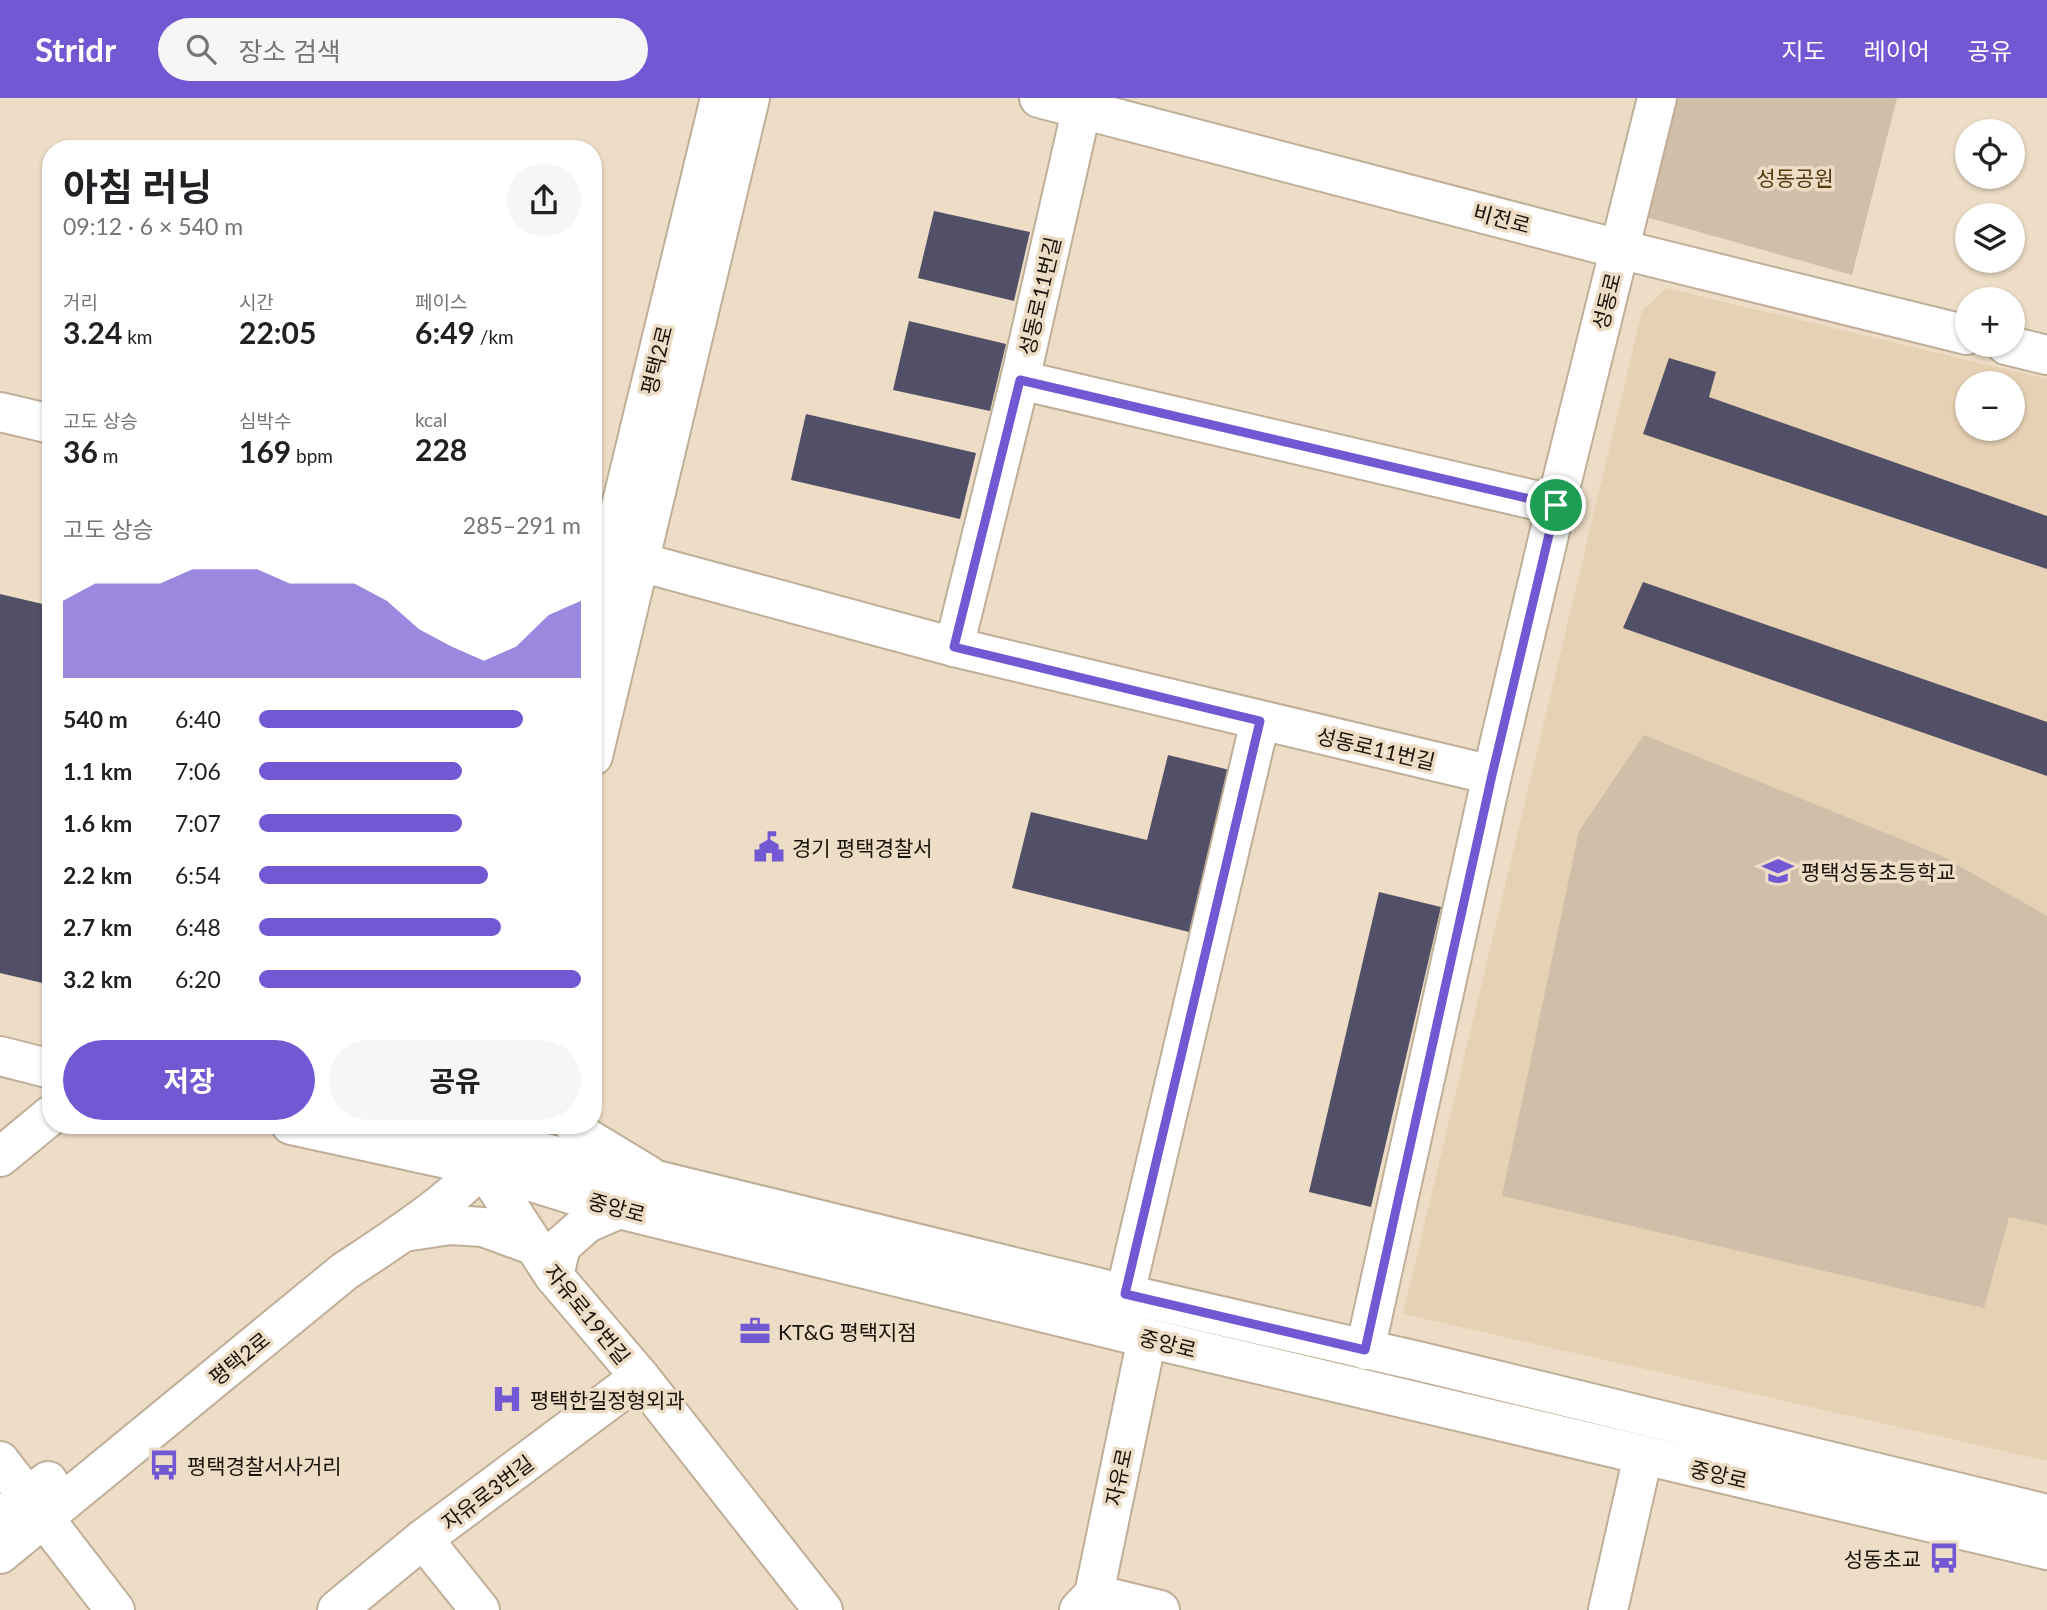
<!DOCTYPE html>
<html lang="ko">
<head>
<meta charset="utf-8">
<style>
	body { margin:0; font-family:Lato,"Noto Sans KR",sans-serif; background:#f6f6f6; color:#202124; height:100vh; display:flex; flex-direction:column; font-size:26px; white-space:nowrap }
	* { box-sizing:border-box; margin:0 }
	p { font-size:23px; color:#757577 }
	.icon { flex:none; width:38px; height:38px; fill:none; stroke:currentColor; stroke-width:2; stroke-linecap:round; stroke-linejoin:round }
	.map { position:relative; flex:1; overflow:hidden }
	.panel { position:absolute; left:42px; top:42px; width:560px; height:994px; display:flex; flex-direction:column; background:#fff; border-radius:28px; box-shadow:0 2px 5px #0004 }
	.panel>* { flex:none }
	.controls { position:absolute; left:1955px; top:21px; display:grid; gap:14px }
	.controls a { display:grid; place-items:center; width:70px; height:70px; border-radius:50%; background:#fff; box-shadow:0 2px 5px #0004; font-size:35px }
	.pin { position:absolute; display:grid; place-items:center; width:60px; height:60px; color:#fff; margin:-30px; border:4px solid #fff; border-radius:50%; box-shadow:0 2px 7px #0007 }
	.round { display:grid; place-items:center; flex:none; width:74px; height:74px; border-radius:37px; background:#f6f6f6 }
	.head { display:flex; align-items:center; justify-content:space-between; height:119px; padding:0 21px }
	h1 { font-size:38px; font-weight:700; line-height:52px }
	.figures { display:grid; grid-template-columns:repeat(3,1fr); gap:10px; height:119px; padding:7px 21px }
	.figures div { display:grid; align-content:center }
	.figures b { font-size:30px; font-weight:700 }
	.figures small { font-size:19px; font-weight:400 }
	.figures p { font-size:19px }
	.chart { height:196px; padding:14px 21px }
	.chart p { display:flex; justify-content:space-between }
	.chart svg { width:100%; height:126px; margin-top:7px; fill:#7258d2; opacity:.7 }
	.primary-button { display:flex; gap:14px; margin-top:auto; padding:14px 21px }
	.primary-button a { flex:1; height:80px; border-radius:42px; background:#7258d2; color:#fff; font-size:28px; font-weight:700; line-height:80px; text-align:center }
	.primary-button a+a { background:#f6f6f6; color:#202124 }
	ul { padding:0 21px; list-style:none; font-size:23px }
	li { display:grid; grid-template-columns:112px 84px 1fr; align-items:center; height:52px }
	li i { height:18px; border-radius:9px; background:#7258d2 }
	header { display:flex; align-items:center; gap:42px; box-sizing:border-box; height:98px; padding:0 35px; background:#7258d2; color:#fff }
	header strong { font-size:33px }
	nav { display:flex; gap:38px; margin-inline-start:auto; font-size:24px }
	.search { width:490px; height:63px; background:#f6f6f6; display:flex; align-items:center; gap:18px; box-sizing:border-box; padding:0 24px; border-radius:38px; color:#757577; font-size:26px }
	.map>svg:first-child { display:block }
</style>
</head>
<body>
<header>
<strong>Stridr</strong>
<div class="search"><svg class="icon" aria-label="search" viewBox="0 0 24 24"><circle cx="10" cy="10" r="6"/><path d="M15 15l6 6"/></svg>장소 검색</div>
<nav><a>지도</a><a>레이어</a><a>공유</a></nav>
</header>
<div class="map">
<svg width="2047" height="1512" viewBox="0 0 2047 1512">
	<rect width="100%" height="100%" fill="#eeddc6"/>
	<path fill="#e6d1b4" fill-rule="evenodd" d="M1666,190L2047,281V1363L1403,1216L1642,213ZM1967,285H2012V331H1967Z"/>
	<g fill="#cfbfa8">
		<path d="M1668,0H1897L1852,177L1639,117Z"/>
		<path d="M1644,637L1940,757L2047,818V1127L2009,1119L1984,1210L1502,1098L1579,733Z"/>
	</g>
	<g fill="#525066">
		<path d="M934,113L1030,134L1014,203L918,180Z"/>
		<path d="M909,223L1006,246L990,313L893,292Z"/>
		<path d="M1669,260L1716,274L1709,299L2047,418V471L1643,336Z"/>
		<path d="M806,316L976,355L960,421L791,382Z"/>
		<path d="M1643,484L2047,624V678L1623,530Z"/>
		<path d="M0,496L51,508V705L48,715L51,716V887L0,875Z"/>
		<path d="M1168,657L1234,673L1193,835L1012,790L1031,714L1147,742Z"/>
		<path d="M1379,794L1441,809L1371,1109L1309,1094Z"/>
	</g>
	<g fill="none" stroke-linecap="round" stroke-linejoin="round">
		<g stroke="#bfaf99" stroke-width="42">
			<g id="minor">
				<path d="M1039,0L1619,151L1967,237"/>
				<path d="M2006,247L2047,257"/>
				<path d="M1020,282L1556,407"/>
				<path d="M0,314L51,326"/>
				<path d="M608,458L640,464L954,549L1492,677"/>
				<path d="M954,549L1020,282L1084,0"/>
				<path d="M478,1049L483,1069L554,1178L640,1279L823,1512"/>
				<path d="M0,1059L51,1017"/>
				<path d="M1125,1196L1260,623"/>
				<path d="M1365,1252L1492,677L1556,407L1657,0"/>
				<path d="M0,1363L115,1512"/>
				<path d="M423,1441L480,1512"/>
				<path d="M1094,1496L1160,1512"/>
				<path d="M337,1512L423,1441L640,1279"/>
				<path d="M1079,1512L1094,1496L1147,1240"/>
				<path d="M1608,1512L1643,1358"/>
			</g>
		</g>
		<g stroke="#bfaf99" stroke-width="42">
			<g id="tertiary">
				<path d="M593,524L720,0"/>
				<path d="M593,658L750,0"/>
				<path d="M0,958L51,971"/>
				<path d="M291,1027L483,1069"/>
				<path d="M410,1027L500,1044"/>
				<path d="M574,1027L582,1037L648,1077"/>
				<path d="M0,1420L48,1383"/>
				<path d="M0,1456L345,1173C386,1146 483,1085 501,1041"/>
			</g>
		</g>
		<g stroke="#bfaf99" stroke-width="42">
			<g id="secondary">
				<path d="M500,1044L1125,1196L1422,1264L2047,1416"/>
				<path d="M483,1069L619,1111L1147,1240L2047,1452"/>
				<path d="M404,1134L450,1127L483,1129L535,1148"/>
				<path d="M554,1178L561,1148L587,1125L619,1111"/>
			</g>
		</g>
		<use href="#minor" stroke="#fff" stroke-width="38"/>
		<use href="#tertiary" stroke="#fff" stroke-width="38"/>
		<use href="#secondary" stroke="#fff" stroke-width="38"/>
	</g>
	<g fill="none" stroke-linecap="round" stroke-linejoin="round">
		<g stroke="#fff" stroke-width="14">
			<path id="route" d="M1020,282L1556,407L1492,677L1365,1252L1125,1196L1260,623L954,549Z"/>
		</g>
		<use href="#route" stroke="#7258d2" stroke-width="9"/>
	</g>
	<defs>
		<g id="civic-bare" transform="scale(2.415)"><path d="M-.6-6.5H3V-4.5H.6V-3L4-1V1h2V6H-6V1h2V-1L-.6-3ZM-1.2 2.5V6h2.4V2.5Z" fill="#7258d2" stroke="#eeddc6" stroke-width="2.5" paint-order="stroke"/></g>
		<g id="school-bare" transform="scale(2.415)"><path d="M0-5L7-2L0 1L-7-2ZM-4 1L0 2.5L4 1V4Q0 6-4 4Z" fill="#7258d2" stroke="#eeddc6" stroke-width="2.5" paint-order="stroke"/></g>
		<g id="office-bare" transform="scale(2.415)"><path d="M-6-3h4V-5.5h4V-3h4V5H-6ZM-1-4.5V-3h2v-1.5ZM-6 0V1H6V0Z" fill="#7258d2" stroke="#eeddc6" stroke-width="2.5" paint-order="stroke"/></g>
		<g id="hospital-bare" transform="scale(2.415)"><path d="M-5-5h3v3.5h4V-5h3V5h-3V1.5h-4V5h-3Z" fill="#7258d2" stroke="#eeddc6" stroke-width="2.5" paint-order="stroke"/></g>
		<g id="bus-bare" transform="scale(2.415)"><path d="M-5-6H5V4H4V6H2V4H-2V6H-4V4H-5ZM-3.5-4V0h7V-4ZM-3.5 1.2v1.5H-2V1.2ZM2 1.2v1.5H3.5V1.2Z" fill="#7258d2" stroke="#eeddc6" stroke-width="2.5" paint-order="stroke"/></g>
	</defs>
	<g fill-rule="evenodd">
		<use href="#civic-bare" x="769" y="749"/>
		<use href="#school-bare" x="1778" y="773"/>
		<use href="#office-bare" x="755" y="1233"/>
		<use href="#hospital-bare" x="507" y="1301"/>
		<use href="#bus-bare" x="164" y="1367"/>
		<use href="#bus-bare" x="1944" y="1460"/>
	</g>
	<g text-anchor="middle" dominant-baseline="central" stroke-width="7" stroke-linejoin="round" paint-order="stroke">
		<g font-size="21" fill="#54390c" stroke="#eeddc6">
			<text x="1795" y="79">성동공원</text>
		</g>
		<g font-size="21" fill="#18130b" stroke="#eeddc6">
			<text transform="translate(1502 120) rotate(15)">비전로</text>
			<text transform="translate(1039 198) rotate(-77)">성동로11번길</text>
			<text transform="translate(1606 203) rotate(-76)">성동로</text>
			<text transform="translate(656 262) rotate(-76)">평택2로</text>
			<text transform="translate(1376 650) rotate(13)">성동로11번길</text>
			<text transform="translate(617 1109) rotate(15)">중앙로</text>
			<text transform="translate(588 1216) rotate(51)">자유로19번길</text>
			<text transform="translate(1168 1245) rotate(14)">중앙로</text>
			<text transform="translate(239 1260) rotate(-39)">평택2로</text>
			<text transform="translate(1719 1376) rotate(13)">중앙로</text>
			<text transform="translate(1118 1379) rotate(-78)">자유로</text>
			<text transform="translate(487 1394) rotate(-37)">자유로3번길</text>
		</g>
		<g font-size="21" fill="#18130b" stroke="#eeddc6" text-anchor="start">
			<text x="792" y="749">경기 평택경찰서</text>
			<text x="1801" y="773">평택성동초등학교</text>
			<text x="778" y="1233">KT&amp;G 평택지점</text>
			<text x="530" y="1301">평택한길정형외과</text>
			<text x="187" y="1367">평택경찰서사거리</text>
			<text x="1921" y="1460" text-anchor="end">성동초교</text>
		</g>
	</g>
</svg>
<div class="controls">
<a><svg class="icon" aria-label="locate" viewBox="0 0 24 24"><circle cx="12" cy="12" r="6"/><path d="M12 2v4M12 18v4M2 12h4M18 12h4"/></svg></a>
<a><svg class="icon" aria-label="layers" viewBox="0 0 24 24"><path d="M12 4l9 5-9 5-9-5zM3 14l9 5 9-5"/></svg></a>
<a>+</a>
<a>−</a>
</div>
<div class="pin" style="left:1556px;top:407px;background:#1e9e55"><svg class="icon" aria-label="arrive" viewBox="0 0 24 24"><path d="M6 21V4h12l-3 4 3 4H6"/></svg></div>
<section class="panel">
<div class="head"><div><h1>아침 러닝</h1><p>09:12 · 6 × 540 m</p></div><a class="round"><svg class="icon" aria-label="share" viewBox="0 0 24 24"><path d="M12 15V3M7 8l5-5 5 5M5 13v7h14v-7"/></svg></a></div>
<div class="figures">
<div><p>거리</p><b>3.24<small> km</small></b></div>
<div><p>시간</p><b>22:05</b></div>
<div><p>페이스</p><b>6:49<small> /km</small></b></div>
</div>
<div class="figures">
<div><p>고도 상승</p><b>36<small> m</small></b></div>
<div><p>심박수</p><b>169<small> bpm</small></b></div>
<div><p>kcal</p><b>228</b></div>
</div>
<div class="chart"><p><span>고도 상승</span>285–291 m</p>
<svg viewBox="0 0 160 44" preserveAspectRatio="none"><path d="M0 44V17L10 11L20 11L30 11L40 6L50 6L60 6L70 11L80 11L90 11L100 17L110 27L120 33L130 38L140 33L150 22L160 17V44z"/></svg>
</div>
<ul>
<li><b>540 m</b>6:40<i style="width:82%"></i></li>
<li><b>1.1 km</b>7:06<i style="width:63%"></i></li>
<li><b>1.6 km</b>7:07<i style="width:63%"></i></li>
<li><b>2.2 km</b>6:54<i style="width:71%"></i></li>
<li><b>2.7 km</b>6:48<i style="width:75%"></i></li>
<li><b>3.2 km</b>6:20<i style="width:100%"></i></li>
</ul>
<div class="primary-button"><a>저장</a><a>공유</a></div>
</section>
</div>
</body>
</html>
